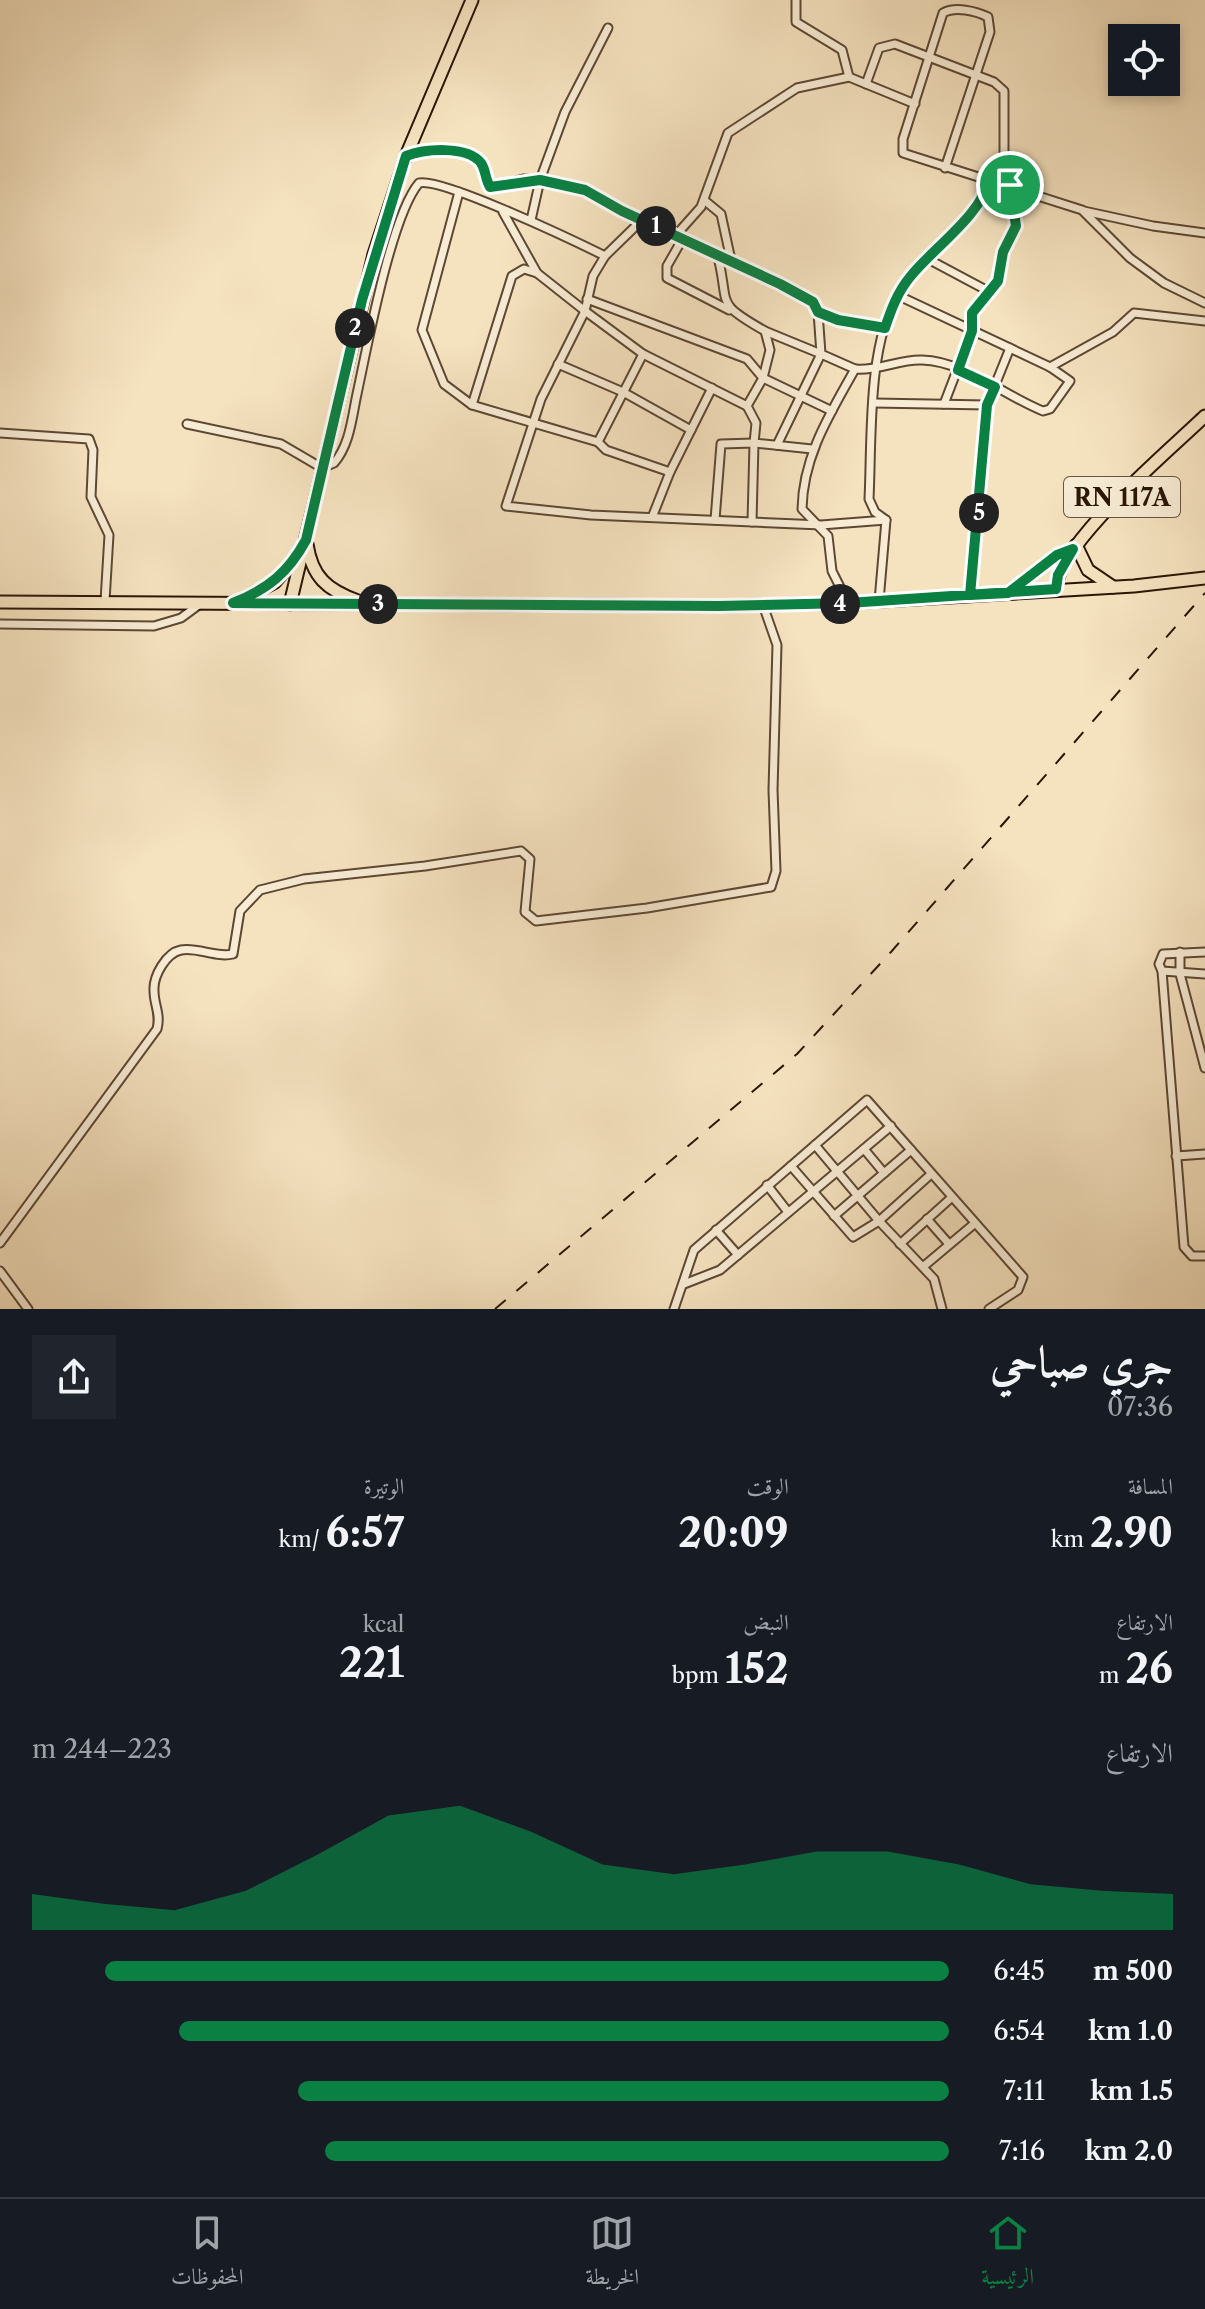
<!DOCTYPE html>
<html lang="ar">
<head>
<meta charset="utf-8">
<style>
	body { margin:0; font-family:"Libre Caslon Text",Amiri,serif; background:#20242c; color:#f1f3f6; direction:rtl; height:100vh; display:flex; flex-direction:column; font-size:30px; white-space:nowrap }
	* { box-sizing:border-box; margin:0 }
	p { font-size:26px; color:#9ea1a6 }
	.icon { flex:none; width:44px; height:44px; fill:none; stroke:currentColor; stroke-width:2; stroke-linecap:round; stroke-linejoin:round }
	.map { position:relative; height:1309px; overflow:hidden; direction:ltr }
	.drawer { display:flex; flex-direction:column; background:#171b24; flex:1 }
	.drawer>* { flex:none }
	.tools { position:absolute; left:1108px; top:24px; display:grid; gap:16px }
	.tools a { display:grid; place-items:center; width:72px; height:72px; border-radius:0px; background:#171b24; box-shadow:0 4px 12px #0003; font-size:40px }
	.pin { position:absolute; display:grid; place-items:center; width:68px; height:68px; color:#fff; margin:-34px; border:4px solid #fff; border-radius:50%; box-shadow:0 2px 8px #0007 }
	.km { position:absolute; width:40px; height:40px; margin:-20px; border-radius:50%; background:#222; color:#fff; font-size:22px; line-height:40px; text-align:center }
	.round { display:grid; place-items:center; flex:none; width:84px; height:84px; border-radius:0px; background:#20242c }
	.headline { display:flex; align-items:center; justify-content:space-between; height:136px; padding:0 32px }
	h1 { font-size:44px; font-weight:700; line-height:60px }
	.figures { display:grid; grid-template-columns:repeat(3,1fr); gap:12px; height:136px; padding:8px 32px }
	.figures div { display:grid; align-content:center }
	.figures b { font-size:40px; font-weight:700 }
	.figures small { font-size:22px; font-weight:400 }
	.figures p { font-size:22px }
	.chart { height:224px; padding:16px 32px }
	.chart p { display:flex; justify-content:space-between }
	.chart svg { width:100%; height:144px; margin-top:8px; fill:#0b8043; opacity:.7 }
	ul { padding:0 32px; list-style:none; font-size:26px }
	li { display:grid; grid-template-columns:128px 96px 1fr; align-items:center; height:60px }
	li i { height:20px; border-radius:10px; background:#0b8043 }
	.tab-bar { display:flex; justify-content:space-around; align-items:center; height:112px; border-top:2px solid #363941; background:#171b24; font-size:22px; color:#9ea1a6 }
	.tab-bar a { display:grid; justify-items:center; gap:4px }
	.tab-bar .selected { color:#0b8043 }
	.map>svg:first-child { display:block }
</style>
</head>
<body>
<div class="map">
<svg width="1205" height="1309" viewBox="0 0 1205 1309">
	<rect width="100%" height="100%" fill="#f5e2bf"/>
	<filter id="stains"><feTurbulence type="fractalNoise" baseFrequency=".0025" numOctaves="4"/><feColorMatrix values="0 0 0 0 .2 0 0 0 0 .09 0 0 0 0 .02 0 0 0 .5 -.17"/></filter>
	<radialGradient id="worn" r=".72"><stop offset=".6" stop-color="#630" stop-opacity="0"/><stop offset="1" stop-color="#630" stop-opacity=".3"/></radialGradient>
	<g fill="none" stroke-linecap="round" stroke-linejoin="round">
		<g stroke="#5d4834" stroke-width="11">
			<g id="minor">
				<path d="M796,0V22L842,50L849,77"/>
				<path d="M866,84L879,48L895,44L994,82L1004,91V167L1017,221L1003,252L998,281L972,313V331L944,404"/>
				<path d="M408,155C425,149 471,145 482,165C485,170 485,178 487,184L495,188L523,179L540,180L585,190L622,211L813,302L818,312L821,354L855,369"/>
				<path d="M945,168L990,32L988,17C976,11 955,6 943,13L903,139V153L1082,210L1130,258L1164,283L1205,303"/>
				<path d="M459,192L422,330L444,384L472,405L598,442L606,450L670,472"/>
				<path d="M704,200L721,214L731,260"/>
				<path d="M1084,211L1153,226L1205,233"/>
				<path d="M503,212L537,273L585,311L643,354L747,406"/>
				<path d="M531,220L540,180L565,112L608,28"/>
				<path d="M642,220L605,256L593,276L585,311L541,399L506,506L591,515L821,525L886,520"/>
				<path d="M676,235L701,207L728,133L797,88L849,77L915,104"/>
				<path d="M683,238L667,266V278L729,310"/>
				<path d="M717,253C731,306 712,301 765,331L770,350L763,378L832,411"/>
				<path d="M926,258L988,291"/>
				<path d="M587,299L747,359L763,378L747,406L756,423L754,443L812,449"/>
				<path d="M818,312L838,320L885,328"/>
				<path d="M765,331L821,354L777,445"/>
				<path d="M558,364L623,392L691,430"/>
				<path d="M1050,367L1113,332L1134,313L1205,321"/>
				<path d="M874,403L987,405L970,595"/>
				<path d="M472,405L512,276L524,269L537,273"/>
				<path d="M987,405L1010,348"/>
				<path d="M187,424L281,444L322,468L334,463C350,445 352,417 357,394C367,348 391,216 419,183C441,177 577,242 605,256"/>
				<path d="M0,433L89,439L93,450L91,497L109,535L105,601"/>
				<path d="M598,442L643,354"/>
				<path d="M653,515L670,472L712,388"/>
				<path d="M715,520L721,444L754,443L752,522"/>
				<path d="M879,601L886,520L875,512L869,499C872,439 867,347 898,294C920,256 982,220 989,179"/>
				<path d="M848,603L832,571L828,536L802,509C803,456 830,414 855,369C879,371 899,359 922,360C964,361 1005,396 1043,411L1050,409L1070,381L1050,367L897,295"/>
				<path d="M0,624L154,626L181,618L200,604"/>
				<path d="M1180,952V974L1205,1068"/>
				<path d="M1205,952L1163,954L1159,964L1162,971L1205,974"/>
				<path d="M1162,971L1184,1247L1192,1256H1205"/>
				<path d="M815,1145L879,1221L934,1279L942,1309"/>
				<path d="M864,1149L884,1173"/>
				<path d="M1176,1156L1205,1154"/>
				<path d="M791,1166L853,1237L879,1221L930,1175"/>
				<path d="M767,1185L788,1212"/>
				<path d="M834,1216L911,1150"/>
				<path d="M927,1219L949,1244"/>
				<path d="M716,1230L738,1255"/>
				<path d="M0,1243L157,1029C161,1014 154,1005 154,991C153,976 166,953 181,950C198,947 216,958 233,954L240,911L260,890L304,879L425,866L521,851L530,859L525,912L536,921L647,908L771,887L776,871L773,790L777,645L763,605"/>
				<path d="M900,1244L951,1198"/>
				<path d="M924,1266L974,1224"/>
				<path d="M0,1271L28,1309"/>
				<path d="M684,1284L720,1270L891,1126"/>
				<path d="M674,1309L694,1250L867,1100L1023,1277L1018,1290L989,1309"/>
			</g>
		</g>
		<g stroke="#2a1505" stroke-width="15">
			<g id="primary">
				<path d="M307,544C312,577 327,590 358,601"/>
				<path d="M1076,545L1088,570L1113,587"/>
				<path d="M1056,589C1057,544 1170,450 1205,416"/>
				<path d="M1008,593L1057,555L1073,549"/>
				<path d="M241,600L275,582L298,555"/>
				<path d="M0,602L719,606L848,603L1134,586L1205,578"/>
				<path d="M290,604L374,254L406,156L472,0"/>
			</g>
		</g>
		<use href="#minor" stroke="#f8ecd5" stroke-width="7"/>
		<use href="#primary" stroke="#f5e2bf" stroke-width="11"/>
		<path stroke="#2a1505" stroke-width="2" stroke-dasharray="14 14" stroke-linecap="butt" d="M495,1309L797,1054L891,952L1205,593"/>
	</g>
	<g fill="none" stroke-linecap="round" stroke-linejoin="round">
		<g stroke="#fff" stroke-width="16">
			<path id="route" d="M1010,185L989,179C983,214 932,249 910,277C897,293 891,310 885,328L838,320L818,312L813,302L780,284L622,211L585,190L540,180L490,187C485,179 486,170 481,163C467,145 424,149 406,156L362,300L306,540C288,573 268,589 233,603L719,606L848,603L1056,589L1058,575L1073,549L1057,555L1008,593L970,595L987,405L995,387L958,370L972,331V313L998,281L1003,252L1016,226L1010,185"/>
		</g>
		<use href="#route" stroke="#0b8043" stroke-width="10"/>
	</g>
	<g text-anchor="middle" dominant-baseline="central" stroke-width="6" stroke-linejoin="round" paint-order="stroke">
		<rect fill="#f8ecd5" stroke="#685643" stroke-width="2" x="1064" y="477" width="116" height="40" rx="6"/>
		<g font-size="24" font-weight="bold" fill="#2a1505">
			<text x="1122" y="497">RN 117A</text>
		</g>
	</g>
	<rect width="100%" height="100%" filter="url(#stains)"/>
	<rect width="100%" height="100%" fill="url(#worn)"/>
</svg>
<div class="tools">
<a><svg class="icon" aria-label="locate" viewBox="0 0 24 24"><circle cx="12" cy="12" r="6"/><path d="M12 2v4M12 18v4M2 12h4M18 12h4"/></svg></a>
</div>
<div class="pin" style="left:1010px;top:185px;background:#1e9e55"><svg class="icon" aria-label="arrive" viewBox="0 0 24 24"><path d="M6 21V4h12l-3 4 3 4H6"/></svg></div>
<b class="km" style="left:656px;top:226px">1</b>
<b class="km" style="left:355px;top:328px">2</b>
<b class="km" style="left:378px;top:604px">3</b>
<b class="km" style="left:840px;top:604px">4</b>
<b class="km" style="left:979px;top:513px">5</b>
</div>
<section class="drawer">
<div class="headline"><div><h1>جري صباحي</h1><p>07:36</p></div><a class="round"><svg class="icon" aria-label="share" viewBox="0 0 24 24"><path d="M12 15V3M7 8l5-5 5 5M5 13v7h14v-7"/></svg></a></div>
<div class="figures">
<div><p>المسافة</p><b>2.90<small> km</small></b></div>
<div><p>الوقت</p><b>20:09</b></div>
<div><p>الوتيرة</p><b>6:57<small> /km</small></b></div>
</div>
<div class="figures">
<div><p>الارتفاع</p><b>26<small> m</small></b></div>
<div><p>النبض</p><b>152<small> bpm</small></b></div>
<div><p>kcal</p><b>221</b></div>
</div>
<div class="chart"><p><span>الارتفاع</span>223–244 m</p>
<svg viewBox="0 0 160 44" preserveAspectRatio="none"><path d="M0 44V33L10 36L20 38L30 32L40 21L50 9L60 6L70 14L80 24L90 27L100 24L110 20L120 20L130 24L140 30L150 32L160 33V44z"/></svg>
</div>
<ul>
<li><b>500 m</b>6:45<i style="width:92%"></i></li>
<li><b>1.0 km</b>6:54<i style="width:84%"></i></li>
<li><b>1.5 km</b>7:11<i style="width:71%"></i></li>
<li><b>2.0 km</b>7:16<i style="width:68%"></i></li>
</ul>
</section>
<nav class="tab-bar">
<a class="selected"><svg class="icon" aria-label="home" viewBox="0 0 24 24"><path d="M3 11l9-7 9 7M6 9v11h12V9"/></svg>الرئيسية</a>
<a><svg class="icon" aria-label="map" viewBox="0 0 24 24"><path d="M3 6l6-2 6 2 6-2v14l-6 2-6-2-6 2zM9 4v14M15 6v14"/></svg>الخريطة</a>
<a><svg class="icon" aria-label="saved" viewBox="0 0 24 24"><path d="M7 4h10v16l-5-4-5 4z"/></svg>المحفوظات</a>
</nav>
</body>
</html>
